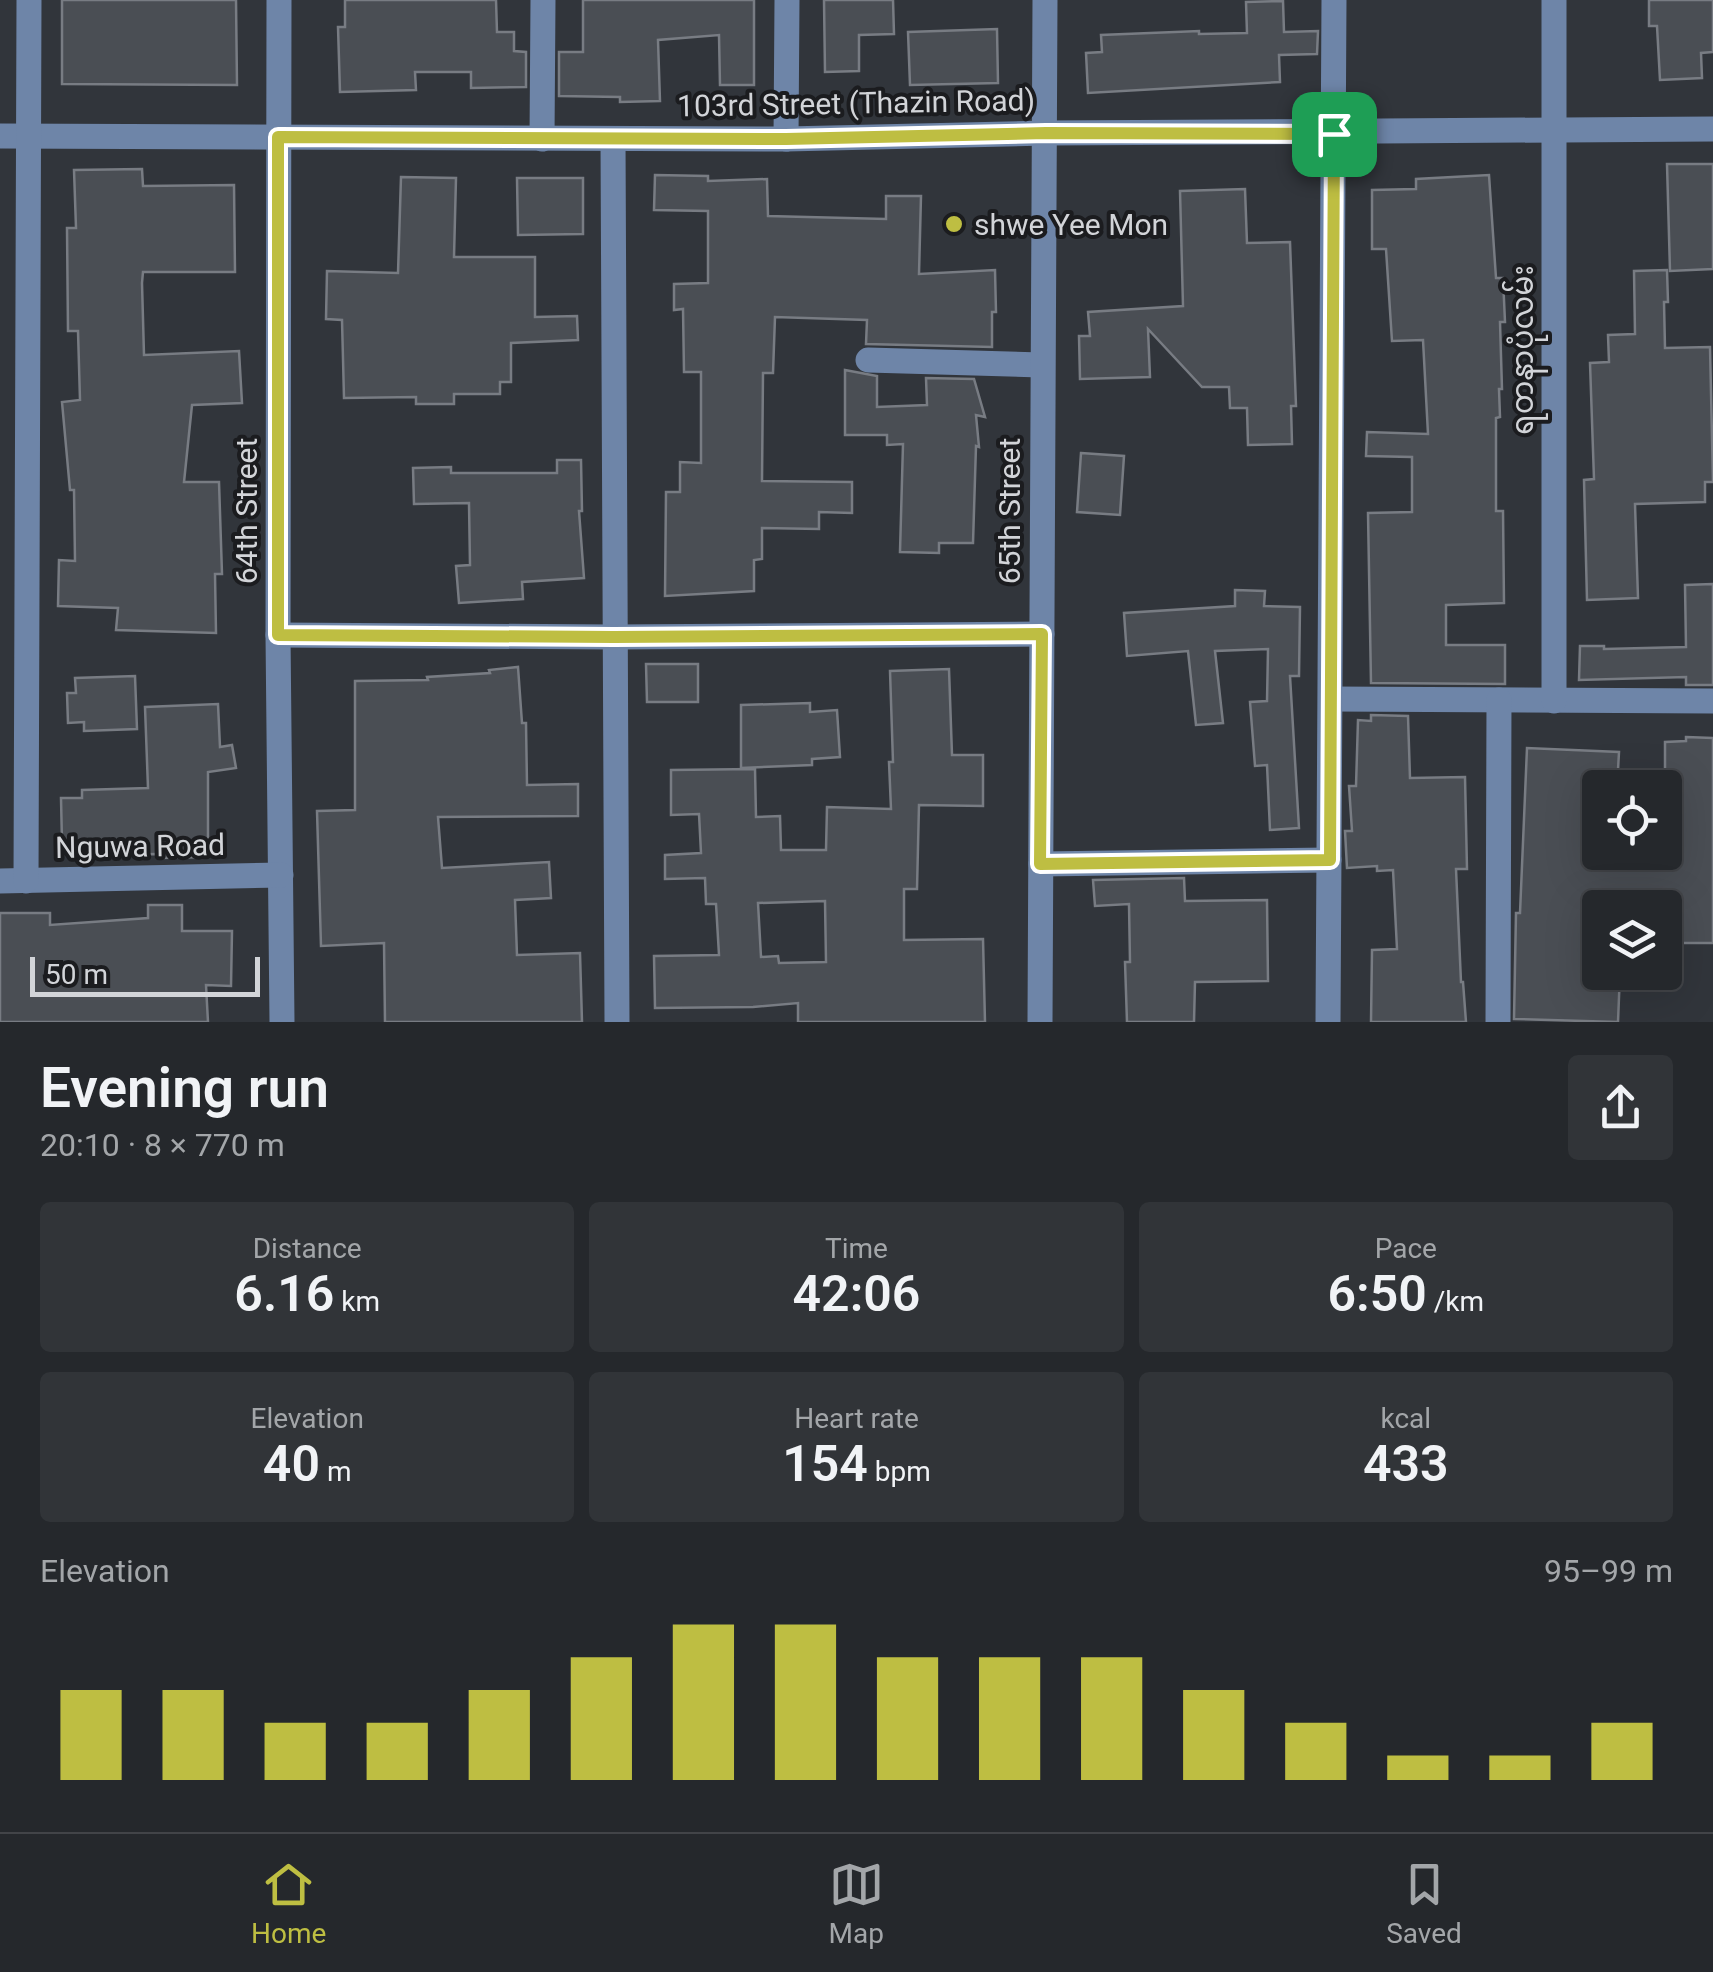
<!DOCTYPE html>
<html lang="en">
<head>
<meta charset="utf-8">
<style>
	body { margin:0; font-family:Roboto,"Noto Sans Myanmar",sans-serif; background:#313438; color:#f1f3f6; height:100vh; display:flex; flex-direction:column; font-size:38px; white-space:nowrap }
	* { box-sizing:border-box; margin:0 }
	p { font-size:32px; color:#a3a6a9 }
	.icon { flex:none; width:55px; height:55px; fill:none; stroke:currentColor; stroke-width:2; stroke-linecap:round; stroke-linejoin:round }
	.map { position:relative; height:1022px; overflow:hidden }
	.sheet { display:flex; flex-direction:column; background:#25282c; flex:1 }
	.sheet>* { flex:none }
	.fabs { position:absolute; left:1582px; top:770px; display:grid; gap:20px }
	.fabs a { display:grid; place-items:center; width:100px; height:100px; border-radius:10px; background:#25282c; box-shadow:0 10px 40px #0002,0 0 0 2px #424448; font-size:50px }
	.scale { position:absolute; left:30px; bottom:25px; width:230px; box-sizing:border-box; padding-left:10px; border:5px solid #d2d4d8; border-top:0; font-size:28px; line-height:35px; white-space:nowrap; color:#d2d4d8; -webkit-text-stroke:8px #1b1c1f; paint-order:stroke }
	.pin { position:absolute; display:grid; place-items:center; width:85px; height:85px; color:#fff; margin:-42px; border-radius:20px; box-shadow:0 5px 15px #0006 }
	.round { display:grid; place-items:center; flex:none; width:105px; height:105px; border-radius:10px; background:#313438 }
	.overview { display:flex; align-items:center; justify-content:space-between; height:170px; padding:0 40px }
	h1 { font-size:55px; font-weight:600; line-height:75px }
	.metrics { display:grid; grid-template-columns:repeat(3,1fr); gap:15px; height:170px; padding:10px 40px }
	.metrics div { display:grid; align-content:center; border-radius:10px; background:#313438; text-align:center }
	.metrics b { font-size:50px; font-weight:600 }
	.metrics small { font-size:28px; font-weight:400 }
	.metrics p { font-size:28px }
	.chart { height:280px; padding:20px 40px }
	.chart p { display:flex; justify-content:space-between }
	.chart svg { width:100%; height:180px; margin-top:10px; stroke:#bebe42; stroke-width:6 }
	.tabs { display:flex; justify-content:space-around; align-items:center; height:140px; border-top:2px solid #424448; background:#25282c; font-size:28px; color:#a3a6a9 }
	.tabs a { display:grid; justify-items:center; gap:5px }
	.tabs .active { color:#bebe42 }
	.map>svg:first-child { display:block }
</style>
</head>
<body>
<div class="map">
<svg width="1713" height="1022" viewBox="0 0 1713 1022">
	<rect width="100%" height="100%" fill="#31353b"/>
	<g fill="#4a4e54" stroke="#787c83" stroke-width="2.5" fill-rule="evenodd">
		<path d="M62,0H236L237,85L62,84Z"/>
		<path d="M345,0H496L497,32H514V51L526,52V87L471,88V72H415L416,90L340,92L338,27H345Z"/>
		<path d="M583,0H754V85H720L719,35L658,40L660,101L620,102V97L559,96V52H583Z"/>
		<path d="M824,0H893L894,34L859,35V71L825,72Z"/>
		<path d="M1649,0H1713V52L1701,53L1702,78L1660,80L1657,26H1649Z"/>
		<path d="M1283,1L1284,32L1318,31L1317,54L1279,55L1280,82L1088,93L1086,53L1102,52L1101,35L1199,31V34L1247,33L1246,2Z"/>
		<path d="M997,29L998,83L910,85L908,32Z"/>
		<path d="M1667,164H1713V269L1670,271Z"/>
		<path d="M142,169L143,186L234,185L235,272H143L142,283L144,355L239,351L242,403L192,405L184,482H219L222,574H215L216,633L116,630L118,608L58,606L59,560L75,561L74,490H70L62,402L80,400L78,331H68L67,228H76L74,170Z"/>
		<path d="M655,175L708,176V181L767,179L768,216L886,219V196H921L919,274L995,270L996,312H992V347L866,344L867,320L775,317L773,373H763L762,481L852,482V513L819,512V529L762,528V559L754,560V591L665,596L666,492H680V462L701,463V372H684L683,309L674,310V284L708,283V211L654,210Z"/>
		<path d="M1489,175L1496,278H1503L1505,322H1500L1502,389H1499L1500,417L1496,418V511H1503L1504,603L1446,605V645H1505V684L1371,683L1368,513L1412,512V457L1366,456L1367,432L1428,434L1423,340L1392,341L1386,249H1372V190L1416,189V179Z"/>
		<path d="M401,177L456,178L454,257H535V317L577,316L578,340L511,343V382H500V394H454V404H416V397L344,398L342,320L326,319L327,271L398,273Z"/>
		<path d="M517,178H583V234L518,235Z"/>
		<path d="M1245,189L1247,243L1290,242L1296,406H1291L1292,444L1248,445L1247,408H1230L1229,387H1202L1148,329L1150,377L1080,379L1079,336H1090L1088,312L1183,306L1180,191Z"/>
		<path d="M1667,270L1668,302H1664L1665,348L1710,347L1713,482H1705V502L1635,504L1638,598L1587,600L1584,480L1594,479L1590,363L1609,362L1608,335L1635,334L1634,271Z"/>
		<path d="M845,370L877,376V407L927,405L926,378L974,379L985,417L976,415L979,447L976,446L973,543H939V553L900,552L903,444L887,445V435H845Z"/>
		<path d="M1081,453L1124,456L1120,515L1077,512Z"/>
		<path d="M557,460H581L582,511H579L584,578L522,582L523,599L459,603L456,566L470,565L469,503L414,504L413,468L451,467V473H557Z"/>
		<path d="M1713,584V685H1686V677L1579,680L1580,646H1604V649L1686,647L1685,585Z"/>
		<path d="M1235,590L1265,591L1264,606L1300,607L1299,676H1290L1299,828L1270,830L1267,765L1255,766L1250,702L1267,701L1268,649L1215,651L1223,723L1196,725L1188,651L1127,656L1124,613L1235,606Z"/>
		<path d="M646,664H698V702H647Z"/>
		<path d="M518,667L522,723H526L527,785L578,784V816L438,817L442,868L549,862L551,898L515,900L517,955L580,953L582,1022H385L384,943L321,946L317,811L355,810V681L428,680L427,677L490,673L489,670Z"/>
		<path d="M949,669L952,755H983V806L919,805L917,889H904V940L983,939L985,1022H798V1003L753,1007L655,1008L654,956L719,955L716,904H706L705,878L665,879V855L701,853L699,814L671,815V770L755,769L756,817L780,816L781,850H826L827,807L891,809L889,762H893L890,671ZM825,901L826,962L779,963L778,956L761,957L758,903Z"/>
		<path d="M135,676L137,729L84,731V722L68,723L67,693H76L75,678Z"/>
		<path d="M810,703V712L837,710L840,757L812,759V765L741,768V705Z"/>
		<path d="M218,704L220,747L232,745L236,768L208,772V857L157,858V854L85,855V842L62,843L61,798H82V790L148,788L145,707Z"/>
		<path d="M1371,715L1408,716L1410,778L1465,777L1467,869H1456L1461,982H1463L1466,1022H1371L1372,950L1397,949L1393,870L1377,871V866L1347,868L1345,831H1352L1349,786H1356L1358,720L1371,721Z"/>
		<path d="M1686,737L1713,738V943H1665V908H1600V972H1620L1618,1022L1514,1019L1516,913H1520L1527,748L1619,752L1617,788H1600V852H1665V742L1686,741Z"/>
		<path d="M1184,878L1185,901L1267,900L1268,981L1195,982L1194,1022H1127L1125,962H1130L1129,904L1095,906L1093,880Z"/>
		<path d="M148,905H182V931H232L231,986L206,985L208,1022H0V913H50V925L148,918Z"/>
	</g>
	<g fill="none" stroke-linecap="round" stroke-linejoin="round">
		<g stroke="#6e85a8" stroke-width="25">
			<path d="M279,0L278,635L282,1022"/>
			<path d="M0,136L786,139L1046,133L1713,129"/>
			<path d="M542,139L543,0"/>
			<path d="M613,139L617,1022"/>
			<path d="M786,139L787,0"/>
			<path d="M868,360L1041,365"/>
			<path d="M278,635L614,637L1042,634"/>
			<path d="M1331,699L1713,701"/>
			<path d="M1554,701V0"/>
			<path d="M1041,864L1329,860"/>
			<path d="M0,881L281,875"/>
			<path d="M26,881L29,0"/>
			<path d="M1040,1022L1045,0"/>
			<path d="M1328,1022L1334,0"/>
			<path d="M1498,1022L1499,700"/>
		</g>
	</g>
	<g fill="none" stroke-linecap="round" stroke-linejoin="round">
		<g stroke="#fff" stroke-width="20">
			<path id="route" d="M1046,133L1334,134L1330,860L1040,864L1042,634L614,637L278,635V137L786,139Z"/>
		</g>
		<use href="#route" stroke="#bebe42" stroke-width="12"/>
	</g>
	<circle fill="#bebe42" stroke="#1b1c1f" stroke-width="4" cx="954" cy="224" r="10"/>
	<g text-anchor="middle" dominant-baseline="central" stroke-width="8" stroke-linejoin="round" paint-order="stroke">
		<g font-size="30" fill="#d2d4d8" stroke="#1b1c1f">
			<text transform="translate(856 103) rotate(-1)">103rd Street (Thazin Road)</text>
			<text transform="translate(1522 350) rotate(-90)">ရတနာပုံလမ်း</text>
			<text transform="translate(246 511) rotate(-90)">64th Street</text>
			<text transform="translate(1009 511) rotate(-90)">65th Street</text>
			<text transform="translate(140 846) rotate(-1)">Nguwa Road</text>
		</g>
		<g font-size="30" fill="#d2d4d8" stroke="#1b1c1f" text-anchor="start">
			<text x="974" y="224">shwe Yee Mon</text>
		</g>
	</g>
</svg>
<div class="fabs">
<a><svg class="icon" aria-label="locate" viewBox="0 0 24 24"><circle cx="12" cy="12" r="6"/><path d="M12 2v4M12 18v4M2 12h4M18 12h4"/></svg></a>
<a><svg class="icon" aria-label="layers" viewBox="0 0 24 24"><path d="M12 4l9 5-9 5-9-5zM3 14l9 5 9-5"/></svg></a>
</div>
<div class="scale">50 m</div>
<div class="pin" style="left:1334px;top:134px;background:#1e9e55"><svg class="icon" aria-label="arrive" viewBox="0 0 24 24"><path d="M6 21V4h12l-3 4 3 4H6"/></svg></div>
</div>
<section class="sheet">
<div class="overview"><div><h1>Evening run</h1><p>20:10 · 8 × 770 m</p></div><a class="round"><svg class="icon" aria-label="share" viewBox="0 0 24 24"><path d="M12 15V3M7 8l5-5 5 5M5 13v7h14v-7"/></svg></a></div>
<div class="metrics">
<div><p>Distance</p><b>6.16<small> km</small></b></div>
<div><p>Time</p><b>42:06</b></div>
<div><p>Pace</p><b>6:50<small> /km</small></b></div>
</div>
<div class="metrics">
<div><p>Elevation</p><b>40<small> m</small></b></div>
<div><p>Heart rate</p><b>154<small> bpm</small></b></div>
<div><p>kcal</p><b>433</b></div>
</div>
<div class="chart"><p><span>Elevation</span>95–99 m</p>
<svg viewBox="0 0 160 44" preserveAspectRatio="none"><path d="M5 44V22M15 44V22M25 44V30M35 44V30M45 44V22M55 44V14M65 44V6M75 44V6M85 44V14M95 44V14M105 44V14M115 44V22M125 44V30M135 44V38M145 44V38M155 44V30"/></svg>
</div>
</section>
<nav class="tabs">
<a class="active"><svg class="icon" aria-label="home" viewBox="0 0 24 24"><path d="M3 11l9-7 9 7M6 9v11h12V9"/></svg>Home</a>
<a><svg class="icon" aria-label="map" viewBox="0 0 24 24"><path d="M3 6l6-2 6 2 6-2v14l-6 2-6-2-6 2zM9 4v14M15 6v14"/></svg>Map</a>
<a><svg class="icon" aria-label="saved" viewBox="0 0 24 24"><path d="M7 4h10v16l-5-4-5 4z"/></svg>Saved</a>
</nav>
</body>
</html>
